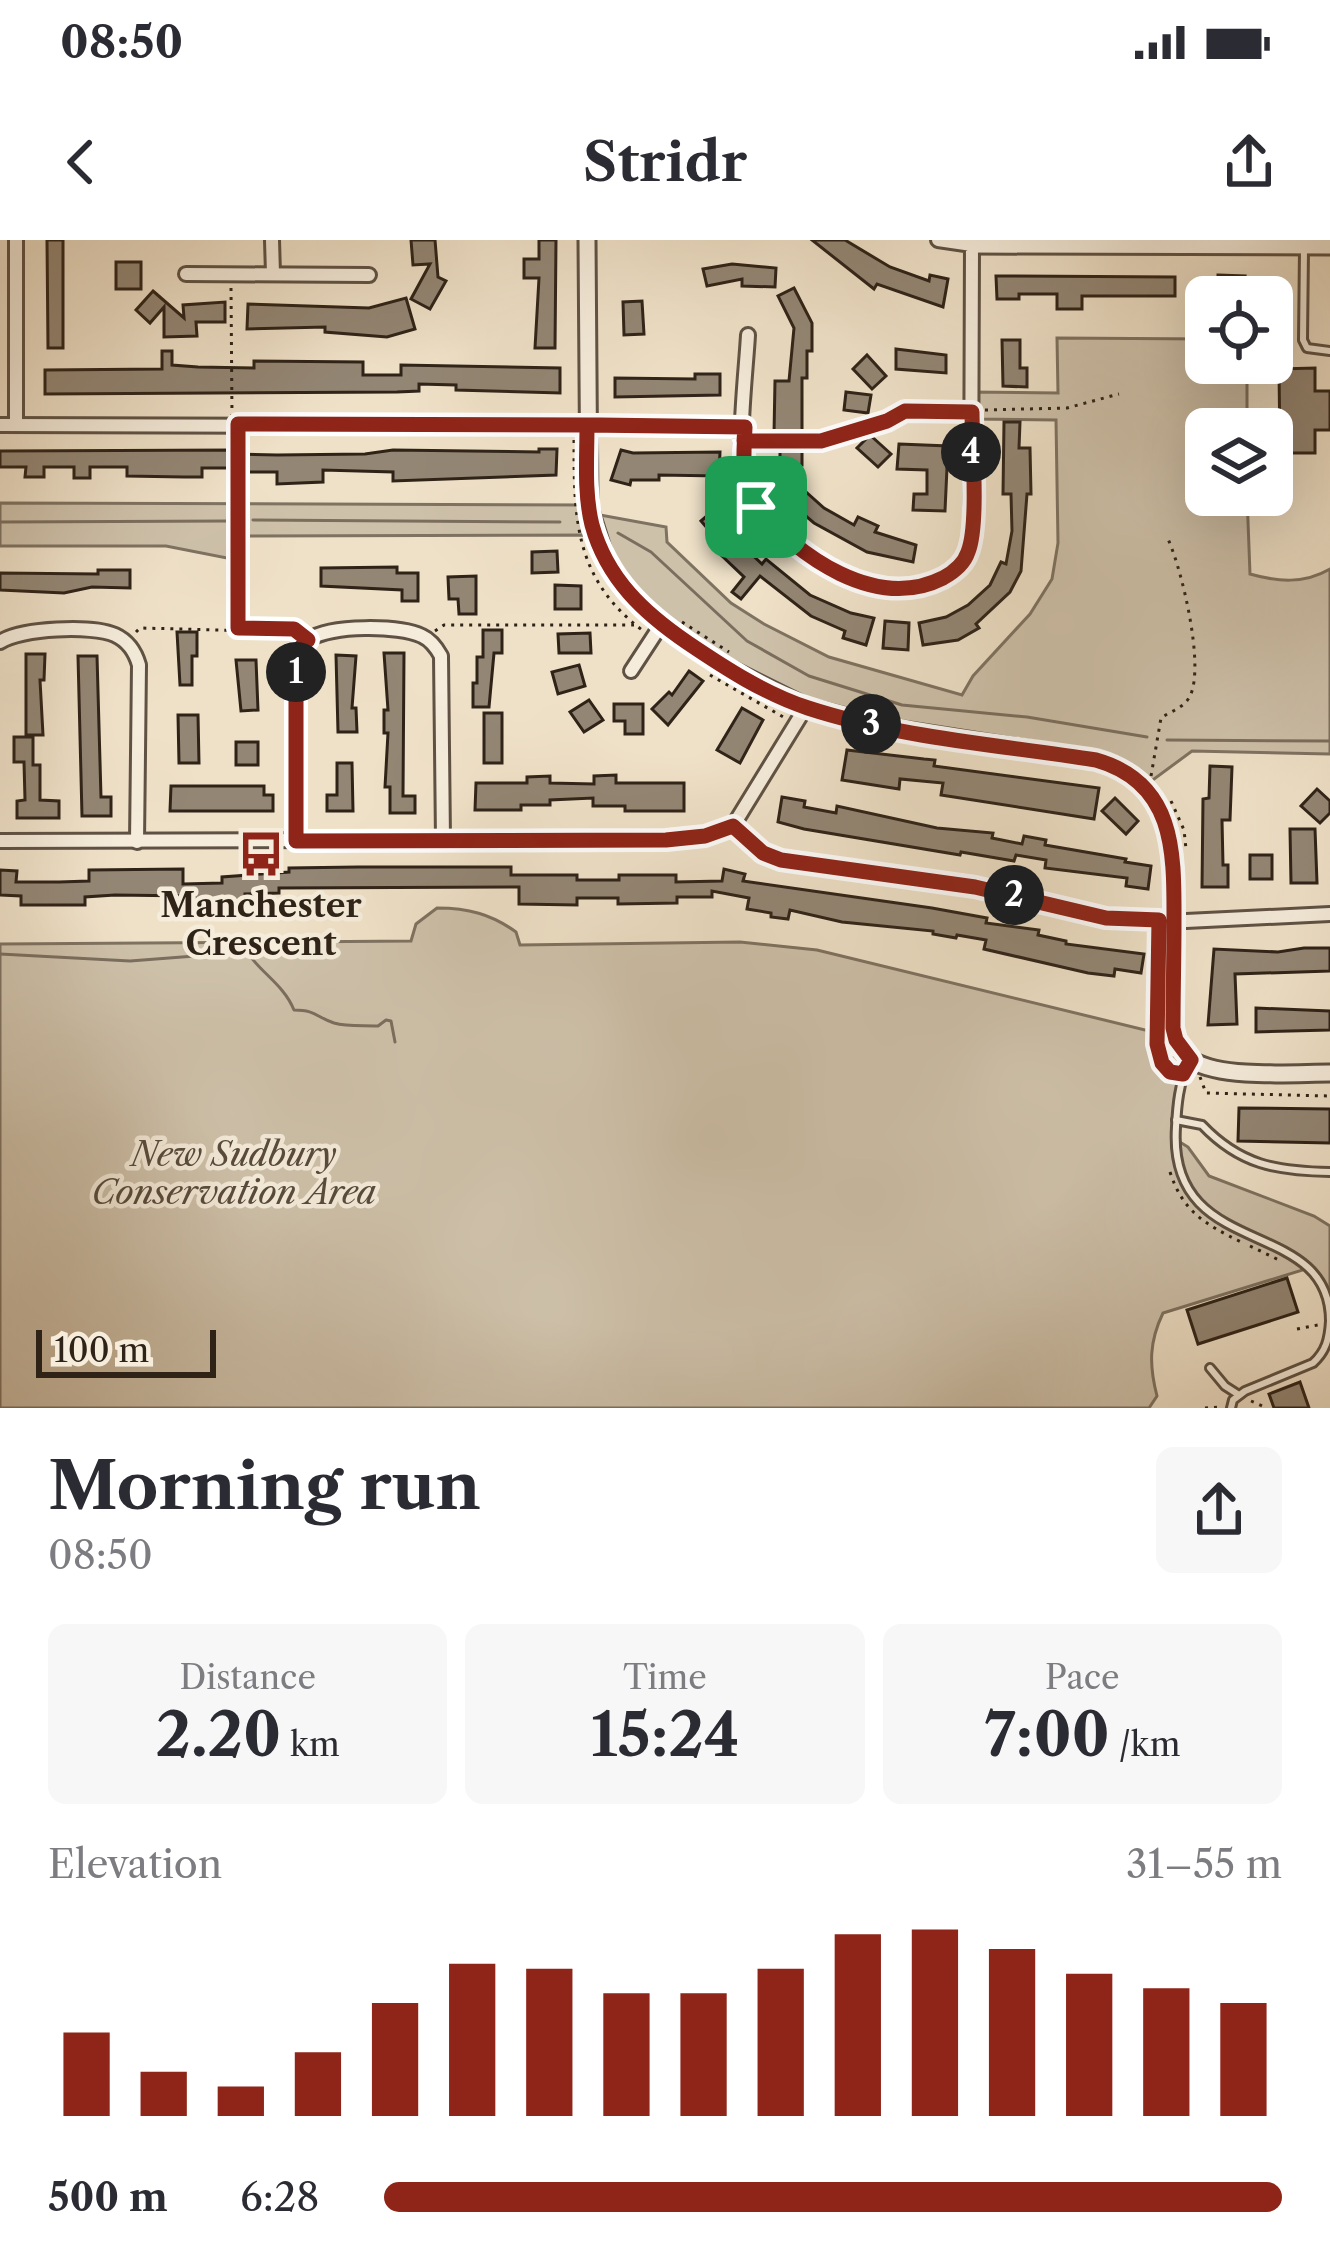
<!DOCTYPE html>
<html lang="en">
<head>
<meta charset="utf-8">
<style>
	body { margin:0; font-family:"Libre Caslon Text",serif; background:#f7f7f7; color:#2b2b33; height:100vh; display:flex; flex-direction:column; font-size:45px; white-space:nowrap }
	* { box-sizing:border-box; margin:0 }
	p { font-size:39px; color:#7c7c81 }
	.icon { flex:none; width:66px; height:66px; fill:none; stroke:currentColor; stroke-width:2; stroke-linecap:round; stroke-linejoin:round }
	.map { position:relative; height:1168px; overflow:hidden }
	.drawer { display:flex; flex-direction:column; background:#fff; flex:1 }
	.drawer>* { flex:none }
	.tools { position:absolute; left:1185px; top:36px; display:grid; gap:24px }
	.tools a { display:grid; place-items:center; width:108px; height:108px; border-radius:18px; background:#fff; box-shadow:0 12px 48px #0002; font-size:60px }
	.scale { position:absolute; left:36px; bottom:30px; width:180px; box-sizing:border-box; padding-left:12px; border:6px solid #2f2318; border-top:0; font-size:33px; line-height:42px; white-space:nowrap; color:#2f2318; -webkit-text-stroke:9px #f5ecdb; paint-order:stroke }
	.pin { position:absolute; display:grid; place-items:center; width:102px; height:102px; color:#fff; margin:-51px; border-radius:24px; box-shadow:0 6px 18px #0006 }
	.km { position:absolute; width:60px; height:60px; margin:-30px; border-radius:50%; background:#222; color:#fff; font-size:33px; line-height:60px; text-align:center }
	.round { display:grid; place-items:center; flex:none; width:126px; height:126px; border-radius:18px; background:#f7f7f7 }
	.head { display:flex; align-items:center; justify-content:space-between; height:204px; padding:0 48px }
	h1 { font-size:66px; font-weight:700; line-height:90px }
	.stats { display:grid; grid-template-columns:repeat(3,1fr); gap:18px; height:204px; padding:12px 48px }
	.stats div { display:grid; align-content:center; border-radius:18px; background:#f7f7f7; text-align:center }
	.stats b { font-size:60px; font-weight:700 }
	.stats small { font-size:33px; font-weight:400 }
	.stats p { font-size:33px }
	.chart { height:336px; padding:24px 48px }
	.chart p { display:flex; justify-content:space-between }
	.chart svg { width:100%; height:216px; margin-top:12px; stroke:#8f2418; stroke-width:6 }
	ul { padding:0 48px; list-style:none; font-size:39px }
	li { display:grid; grid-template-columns:192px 144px 1fr; align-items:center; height:90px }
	li i { height:30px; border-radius:15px; background:#8f2418 }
	.status { display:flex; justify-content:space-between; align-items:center; height:84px; padding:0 60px; background:#fff; direction:ltr }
	.status svg { height:33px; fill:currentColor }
	header { display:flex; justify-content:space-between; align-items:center; height:156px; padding:0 48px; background:#fff; font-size:54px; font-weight:700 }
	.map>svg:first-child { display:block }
</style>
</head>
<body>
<div class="status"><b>08:50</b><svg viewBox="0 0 49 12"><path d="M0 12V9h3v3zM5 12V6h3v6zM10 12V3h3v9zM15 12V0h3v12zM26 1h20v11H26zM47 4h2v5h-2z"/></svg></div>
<header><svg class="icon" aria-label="back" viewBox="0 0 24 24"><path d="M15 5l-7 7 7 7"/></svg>Stridr<svg class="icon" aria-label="share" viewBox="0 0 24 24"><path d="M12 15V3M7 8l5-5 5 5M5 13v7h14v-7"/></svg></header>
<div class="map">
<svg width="1330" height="1168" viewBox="0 0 1330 1168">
	<rect width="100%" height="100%" fill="#efe1c8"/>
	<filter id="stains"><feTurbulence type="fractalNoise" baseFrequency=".00167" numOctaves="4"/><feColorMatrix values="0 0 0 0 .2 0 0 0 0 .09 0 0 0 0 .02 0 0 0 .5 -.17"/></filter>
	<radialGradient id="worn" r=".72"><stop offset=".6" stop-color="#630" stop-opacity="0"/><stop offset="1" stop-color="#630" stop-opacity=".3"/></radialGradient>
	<g fill="#cec1aa" stroke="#7e7261" stroke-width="3">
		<path d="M1057,98L1206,99V123H1247V189H1206V255H1247L1250,334C1278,342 1304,344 1330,329V514L1192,511L1142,548L1115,528L835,476L659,385L594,295L238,296L237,320L166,306H0V263L588,265L589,273L666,287L667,302L731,363L764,384L829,417L962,455L973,436L1030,374L1052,339L1058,303L1056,180L971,179V152L1058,153Z"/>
		<path d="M437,668C468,668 491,674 516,692L520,705L740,702L817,710L1174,797L1190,820L1182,834L1175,899L1188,907L1209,936L1314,976L1330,986V1093L1328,1063L1309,1028L1163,1073C1149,1102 1149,1125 1157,1156L1149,1168H0V704L411,701L416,684Z"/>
	</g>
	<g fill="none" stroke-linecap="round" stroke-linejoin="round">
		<g stroke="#7b6e5e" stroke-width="3">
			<path d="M253,280L560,282"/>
			<path d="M0,282L229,281"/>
			<path d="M618,293L651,312L747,401L809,436L902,465L1027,477L1147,497"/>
			<path d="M1167,500L1330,501"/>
			<path d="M0,714L130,721L247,712C261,733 284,745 294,770C316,770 316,777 334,783C348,787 364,785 378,786L386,780L391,781L395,802"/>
		</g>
	</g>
	<g fill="#938674" stroke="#2f2318" stroke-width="3">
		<path d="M47,0H63V108H48Z"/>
		<path d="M411,0H435L438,37L446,41L430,69L411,59L430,24L413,25Z"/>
		<path d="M539,0H556L555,108H535L539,38H524V19H539Z"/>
		<path d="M812,0H845L890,27L929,41L930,35L948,39L943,67L877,44L874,49Z"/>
		<rect x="116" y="22" width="25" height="27"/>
		<path d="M732,24L776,28L775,47L742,46V39L707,46L703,29Z"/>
		<path d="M1218,35L1245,36L1244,42H1284V62H1272V57L1218,54Z"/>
		<path d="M996,36L1175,37V56H1082V69H1057V54H1019V59H997Z"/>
		<path d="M794,48L812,83V111H807V138H802V225H780V194H774L775,141H789L794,88L778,56Z"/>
		<path d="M153,51L184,78L183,65L225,62V82H196L197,96L164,97V67L150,83L136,70Z"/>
		<path d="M406,58L415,89L387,97L325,92V87L247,89L248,64L369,68Z"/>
		<path d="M642,61L644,94L624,95L623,62Z"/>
		<path d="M1002,100H1020V128H1027V147L1003,146Z"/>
		<path d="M896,109L946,115V133L896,129Z"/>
		<path d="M162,111H172V125L198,127L254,128V121L363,122V135H401V125L560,128V153L456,150V145L419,144V151L397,152L45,154V130L162,129Z"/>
		<path d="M867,115L886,136L872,149L853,129Z"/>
		<rect x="1200" y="123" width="32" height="15"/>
		<path d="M1315,128V151H1330V190H1315V213H1280L1279,129Z"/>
		<path d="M695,134H720V155L615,157V138L695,139Z"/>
		<path d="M846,152L871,155L868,173L844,170Z"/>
		<path d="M1004,182H1020L1019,208H1030L1031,254H1027L1021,331L1010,352L976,384L979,388L958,400L923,405L919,383L946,377L968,365L990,345L1001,322L1006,324L1012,291L1011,254H1003Z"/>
		<path d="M870,195L891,214L878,227L857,208Z"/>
		<path d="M899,204L948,206L945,271L913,270L914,254H927V230L897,229Z"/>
		<path d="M539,209H557L556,235L393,241V232L323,230V242L277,244V232H248V228H202V237H184L127,236V227H90V238H74V227H44V237H25L26,227H0V211L234,210V214L277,215L365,214L393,210L539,212Z"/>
		<path d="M621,210L633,213L720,212L719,236L659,235V240H631L630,245L611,240Z"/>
		<path d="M786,234L824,268L854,285L858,277L878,286L875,292L916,305L913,322L867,312L814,283L773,248Z"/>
		<path d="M717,267L733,286L727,291L762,324L766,319L810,355L851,373L874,378L866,405L843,398L845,391L811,376L760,336L741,359L732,352L744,337L720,314L725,309L701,281Z"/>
		<path d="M557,311L558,332L532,333V312Z"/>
		<path d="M397,327V333H418V361H402V350L321,346V328Z"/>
		<path d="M98,330H130V348L92,347L64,353L0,350V333L98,334Z"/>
		<path d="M476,336V374H459L458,359H449L448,337Z"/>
		<path d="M555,345L581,346V369H555Z"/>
		<path d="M885,381L909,383L908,410L883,408Z"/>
		<path d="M483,390H502V413H494L489,467H473V443H477V417H483Z"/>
		<path d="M177,392H197V416H192V445H180Z"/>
		<path d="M590,393L591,413H559L558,394Z"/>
		<path d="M384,413H404L403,556H415V573H390V547H385L388,493H384V470H388Z"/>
		<path d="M26,414H45L44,440H40L43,495H26Z"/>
		<path d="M336,415L356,416L352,468H356L357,492H338Z"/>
		<path d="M78,416H97L101,557H111V576H82Z"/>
		<path d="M236,420H256L258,470L241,471Z"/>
		<path d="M579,425L585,446L558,454L552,432Z"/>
		<path d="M689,431L703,441L668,485L652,469L669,452L672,455Z"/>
		<path d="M589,460L603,480L584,492L570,472Z"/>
		<path d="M614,464H643V494H625V481H614Z"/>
		<path d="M742,468L763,480L740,523L717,510Z"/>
		<rect x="484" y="473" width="18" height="50"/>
		<path d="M178,475H198L199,523H179Z"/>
		<path d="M14,497H33V525H40V560L59,561V578H17V561L25,560L24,522H14Z"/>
		<rect x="236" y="502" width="22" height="23"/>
		<path d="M847,510L924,519L935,520L934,526L1099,548L1094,579L941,555L943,543L900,539L899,549L842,540Z"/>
		<path d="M337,523H352L353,571H327V555H337Z"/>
		<path d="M1210,526L1232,527L1230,580H1222L1223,625H1228V647H1202L1203,559L1209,558Z"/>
		<path d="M616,535V543H684V571H625V566H593V558L550,560V565H521V570H475L476,543H527V537L550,536V543L594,544V536Z"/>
		<path d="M171,546H264V555H273V571H170Z"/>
		<path d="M1317,549L1330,561V573L1320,583L1301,566Z"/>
		<path d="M782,557L805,561L804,567L836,573L837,566L937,588L993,593L992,598L1022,604L1024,596L1046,600L1045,605L1126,619L1125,622L1151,626L1148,649L1126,646L1127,638L1045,628L1046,620L1016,615L1014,621L961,612L960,615L804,589L778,582Z"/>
		<path d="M1115,558L1138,581L1126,594L1102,571Z"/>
		<path d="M1290,589H1315L1317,643H1291Z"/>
		<rect x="1250" y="615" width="22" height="24"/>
		<path d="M358,627H511V635H577V640H619V635H676V642L722,641L724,629L745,634L743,641L932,668L987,678L986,683L1039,690L1038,695L1066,701V704L1144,714L1141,733L1115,729L1114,736L1088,733L984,709L986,700L957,695L956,698L933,694V691L842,682L790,670L788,679L771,677V673L747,669L749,658L712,651V657H677V663L618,664V658H577V665L519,664V647L279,648V653L245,654V665H222V659H190V656L115,655L85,657V665H21V656L0,655V630L17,631L16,642H59L89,641V630L183,629V644L222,643V637L289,632V628Z"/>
		<path d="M1304,708H1330V731L1235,734L1237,784L1208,785L1214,709L1278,712Z"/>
		<path d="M1256,768L1330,771V790L1256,792Z"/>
		<path d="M1239,868L1330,869V903L1238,901Z"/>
		<path d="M1287,1038L1298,1072L1198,1104L1187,1070Z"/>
		<path d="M1300,1142L1309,1168H1274L1269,1154Z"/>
	</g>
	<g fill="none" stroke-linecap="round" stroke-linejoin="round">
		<g stroke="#5f5244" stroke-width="12">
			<g id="service">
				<path d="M1304,10L1303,100L1307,108L1330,111"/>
				<path d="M1189,823C1179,842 1177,866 1176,887C1167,1023 1330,974 1330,1081C1329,1099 1326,1111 1313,1123L1245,1151L1233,1160L1231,1168"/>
				<path d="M1176,880L1202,885C1240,925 1276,931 1330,932"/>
				<path d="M1210,1128L1225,1146L1239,1155"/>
			</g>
		</g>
		<g stroke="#5f5244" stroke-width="18">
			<g id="minor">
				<path d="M16,0V184"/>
				<path d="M272,0L273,34"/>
				<path d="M186,34L369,35"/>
				<path d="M748,95C746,133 735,219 747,251C769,310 882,369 940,339C962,328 970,313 971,288L972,5L938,0"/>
				<path d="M905,171L972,172"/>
				<path d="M0,185L745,187"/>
				<path d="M0,402C21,388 92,385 115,395C128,401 135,411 139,425L137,602"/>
				<path d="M631,431L661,385"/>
				<path d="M733,586L763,613L780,620L975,647L1106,678L1186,681L1330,674"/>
				<path d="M0,601L691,599L733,586L806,467"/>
				<path d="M297,601L296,423C299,413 301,405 310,399C330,385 399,385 422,396C431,400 436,407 441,416L443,600"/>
			</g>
		</g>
		<g stroke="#5f5244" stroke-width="21">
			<g id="tertiary">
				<path d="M587,0L589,267L605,318L633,359L661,385L712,420L806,467L885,487L1096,520C1178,544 1174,614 1174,683C1174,718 1173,753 1173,788C1176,800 1181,814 1193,821C1224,839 1294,833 1330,833"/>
				<path d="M972,0V5L1330,6"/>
			</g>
		</g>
		<g stroke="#2f2318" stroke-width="3" stroke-dasharray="3 6" stroke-linecap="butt">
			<path d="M231,48L232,176"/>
			<path d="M985,170L1067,168L1119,154"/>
			<path d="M574,200C574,278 574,338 642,390"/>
			<path d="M752,201H821L894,177"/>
			<path d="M682,382L729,412"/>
			<path d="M238,388L239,198"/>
			<path d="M435,391L444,385H634"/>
			<path d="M136,392L140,388L298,392"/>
			<path d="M710,435L785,478"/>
			<path d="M1151,536L1161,478C1171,471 1184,468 1190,456C1205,426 1182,330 1168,299"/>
			<path d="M1171,561L1184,590L1186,609"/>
			<path d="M1159,713V692"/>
			<path d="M1159,788L1158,813L1168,830"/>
			<path d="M1170,832L1171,845"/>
			<path d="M1200,837L1206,853L1330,856"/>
			<path d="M1170,932C1183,972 1205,984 1241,1002"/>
			<path d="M1250,1006L1279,1020"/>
			<path d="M1297,1089L1318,1085"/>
			<path d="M1251,1161L1267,1168"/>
			<path d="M1205,1168L1221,1167"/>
		</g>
		<use href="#service" stroke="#f5ecdb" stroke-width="6"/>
		<use href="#minor" stroke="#f5ecdb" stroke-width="12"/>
		<use href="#tertiary" stroke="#f5ecdb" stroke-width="15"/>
	</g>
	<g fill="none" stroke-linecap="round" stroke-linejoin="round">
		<g stroke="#fff" stroke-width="24">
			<path id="route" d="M756,267C740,243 744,215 745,187L600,185H587L238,184V388L294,389L308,400L301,407L296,423V601L666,600L705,596L733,586L763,613L781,620L975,647L1106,678L1159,680L1157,804L1162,823L1170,832L1183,834L1191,820L1176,800L1173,788C1173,753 1174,718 1174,683C1174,615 1177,543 1096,520C1001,505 900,498 808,468C765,454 725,428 688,403C644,373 607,339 592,285C584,253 587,218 587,185L745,187L744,201H821L887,181L905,171L972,172C972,204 979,285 968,312C964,324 954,332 943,338C876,372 798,316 756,267"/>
		</g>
		<use href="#route" stroke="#8f2418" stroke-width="15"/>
	</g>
	<defs>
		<g id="bus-bare" transform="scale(3.6)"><path d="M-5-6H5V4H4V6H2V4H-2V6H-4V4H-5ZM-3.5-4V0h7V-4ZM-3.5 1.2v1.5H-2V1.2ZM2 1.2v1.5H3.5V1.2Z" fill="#8f2418" stroke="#f5ecdb" stroke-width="2.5" paint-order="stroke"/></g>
	</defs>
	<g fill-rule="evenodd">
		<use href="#bus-bare" x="261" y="614"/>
	</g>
	<g text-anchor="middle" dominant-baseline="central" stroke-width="9" stroke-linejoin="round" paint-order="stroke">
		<g font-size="33" font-weight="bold" fill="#2f2318" stroke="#f5ecdb">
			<text x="261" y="665">Manchester<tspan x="261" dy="38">Crescent</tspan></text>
		</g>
		<g font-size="33" font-style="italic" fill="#574a3c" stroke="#f5ecdb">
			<text x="234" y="914">New Sudbury<tspan x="234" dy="38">Conservation Area</tspan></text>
		</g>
	</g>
	<rect width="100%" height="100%" filter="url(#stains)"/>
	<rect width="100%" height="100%" fill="url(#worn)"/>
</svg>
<div class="tools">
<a><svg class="icon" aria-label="locate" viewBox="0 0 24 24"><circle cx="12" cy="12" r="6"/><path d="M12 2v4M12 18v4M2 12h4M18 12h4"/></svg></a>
<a><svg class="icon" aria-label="layers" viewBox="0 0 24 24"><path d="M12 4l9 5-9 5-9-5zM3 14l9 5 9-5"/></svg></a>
</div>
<div class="scale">100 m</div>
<div class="pin" style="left:756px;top:267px;background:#1e9e55"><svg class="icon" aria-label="arrive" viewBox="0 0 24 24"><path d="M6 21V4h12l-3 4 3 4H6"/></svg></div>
<b class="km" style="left:296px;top:432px">1</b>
<b class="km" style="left:1014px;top:655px">2</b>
<b class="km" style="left:871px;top:484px">3</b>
<b class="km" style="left:971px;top:212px">4</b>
</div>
<section class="drawer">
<div class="head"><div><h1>Morning run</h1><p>08:50</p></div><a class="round"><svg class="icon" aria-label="share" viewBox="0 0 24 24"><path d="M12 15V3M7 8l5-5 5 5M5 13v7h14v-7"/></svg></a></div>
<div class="stats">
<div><p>Distance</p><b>2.20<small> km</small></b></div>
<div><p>Time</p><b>15:24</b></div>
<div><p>Pace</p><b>7:00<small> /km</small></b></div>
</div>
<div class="chart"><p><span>Elevation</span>31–55 m</p>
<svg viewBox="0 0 160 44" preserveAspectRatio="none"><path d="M5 44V27M15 44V35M25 44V38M35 44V31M45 44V21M55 44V13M65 44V14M75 44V19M85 44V19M95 44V14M105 44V7M115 44V6M125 44V10M135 44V15M145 44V18M155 44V21"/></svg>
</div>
<ul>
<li><b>500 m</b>6:28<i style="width:100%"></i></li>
</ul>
</section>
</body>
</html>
